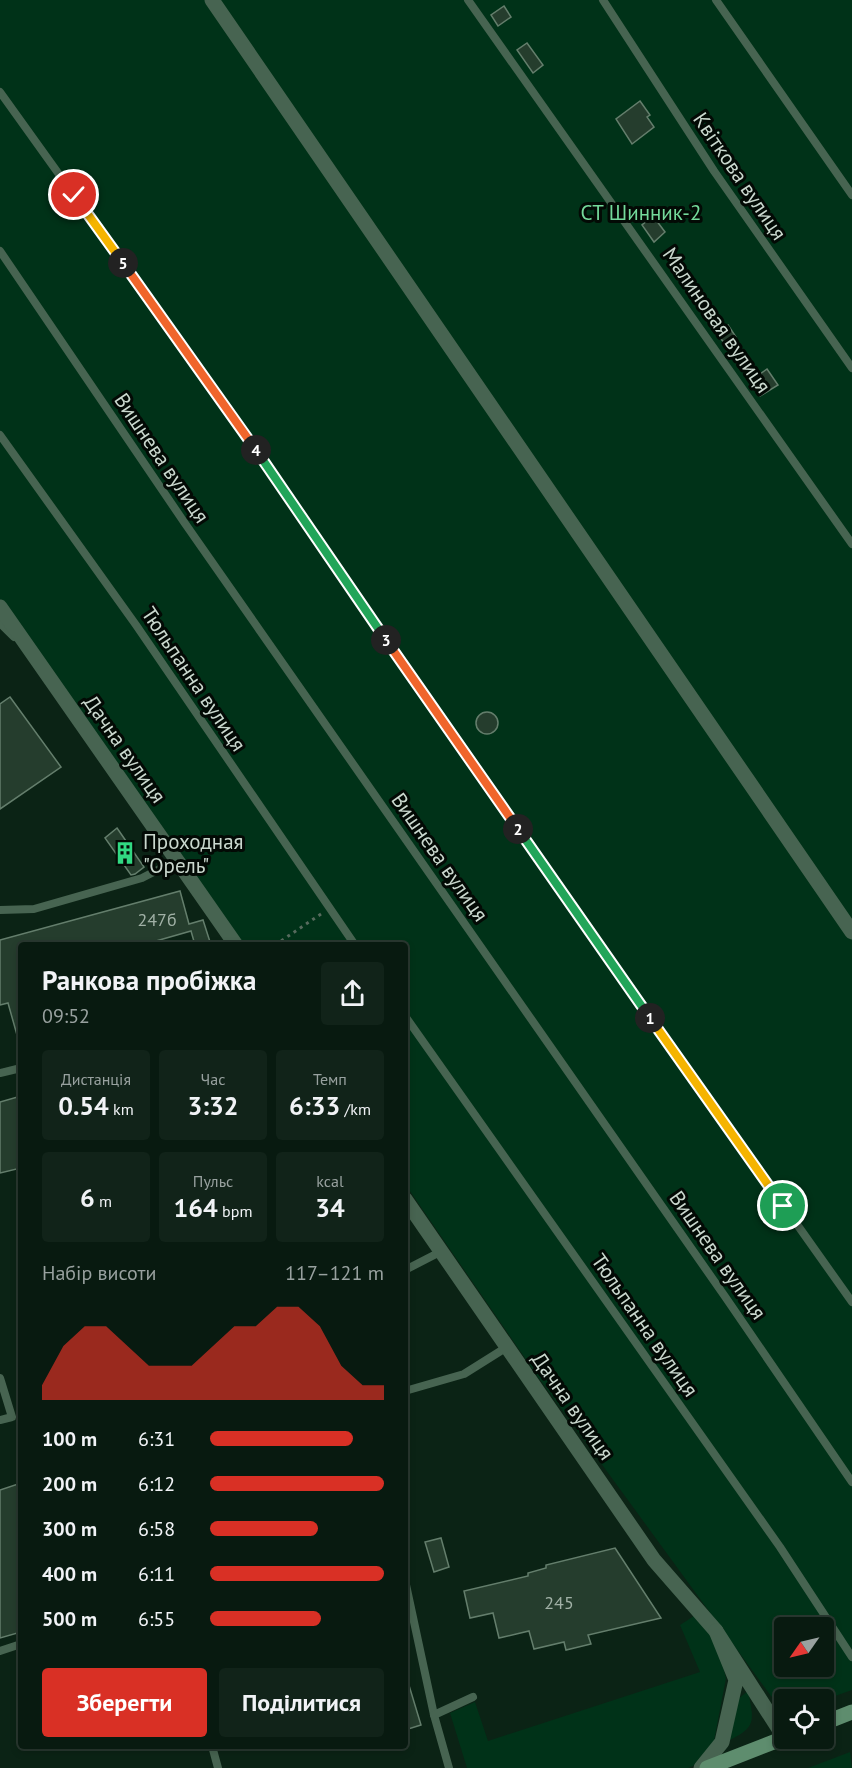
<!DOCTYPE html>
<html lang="uk">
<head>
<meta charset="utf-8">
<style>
	body { margin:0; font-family:"PT Sans",sans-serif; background:#112319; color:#f1f3f6; height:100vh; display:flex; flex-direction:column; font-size:22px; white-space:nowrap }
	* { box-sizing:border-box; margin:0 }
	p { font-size:20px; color:#98a19f }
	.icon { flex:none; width:33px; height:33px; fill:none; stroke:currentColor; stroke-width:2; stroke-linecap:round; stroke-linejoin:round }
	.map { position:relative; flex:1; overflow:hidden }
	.panel { position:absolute; left:18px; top:942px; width:390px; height:807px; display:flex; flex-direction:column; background:#081a10; border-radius:6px; box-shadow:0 3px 9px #0003,0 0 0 2px #293830 }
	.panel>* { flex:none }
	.needle { width:39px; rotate:236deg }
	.tools { position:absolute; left:774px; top:1617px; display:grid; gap:12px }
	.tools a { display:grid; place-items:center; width:60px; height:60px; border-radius:6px; background:#081a10; box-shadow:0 3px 9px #0003,0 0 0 2px #293830; font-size:30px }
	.pin { position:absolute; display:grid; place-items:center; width:51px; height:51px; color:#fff; margin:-26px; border:3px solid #fff; border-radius:50%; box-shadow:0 2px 6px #0007 }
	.km { position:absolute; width:30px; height:30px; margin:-15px; border-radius:50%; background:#222; color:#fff; font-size:16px; line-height:30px; text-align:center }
	.round { display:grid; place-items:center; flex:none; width:63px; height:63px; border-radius:6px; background:#112319 }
	.summary { display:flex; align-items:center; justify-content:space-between; height:102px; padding:0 24px }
	h1 { font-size:27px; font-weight:700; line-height:45px }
	.figures { display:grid; grid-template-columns:repeat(3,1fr); gap:9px; height:102px; padding:6px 24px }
	.figures div { display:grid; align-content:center; border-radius:6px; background:#112319; text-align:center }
	.figures b { font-size:26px; font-weight:700 }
	.figures small { font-size:16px; font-weight:400 }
	.figures p { font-size:16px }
	.chart { height:168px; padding:12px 24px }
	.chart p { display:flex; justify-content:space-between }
	.chart svg { width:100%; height:108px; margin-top:6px; fill:#d93025; opacity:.7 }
	.primary-button { display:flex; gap:12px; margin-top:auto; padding:12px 24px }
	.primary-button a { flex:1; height:69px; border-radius:6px; background:#d93025; color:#fff; font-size:24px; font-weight:700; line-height:69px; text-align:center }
	.primary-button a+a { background:#112319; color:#f1f3f6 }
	ul { padding:0 24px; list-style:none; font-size:20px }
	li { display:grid; grid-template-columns:96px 72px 1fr; align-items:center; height:45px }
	li i { height:15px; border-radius:8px; background:#d93025 }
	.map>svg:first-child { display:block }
</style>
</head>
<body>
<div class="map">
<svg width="852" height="1768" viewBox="0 0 852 1768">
	<rect width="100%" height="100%" fill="#0b2315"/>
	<g fill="#003218" fill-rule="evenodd">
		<path d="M0,0H852V1690L824,1700H784V1707L771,1696L538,1377L405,1184V945H241L0,600ZM784,1628H824V1666H784Z"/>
		<path d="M697,1614L716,1639L726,1678L714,1741L693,1766L688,1768H467L450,1713L475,1702L488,1741L700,1672L680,1625Z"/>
		<path d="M748,1691C754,1721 757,1727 728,1741L738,1699Z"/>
		<path d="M850,1752L852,1768H808Z"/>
	</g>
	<g fill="#253d2d" stroke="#647e6c" stroke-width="1.5">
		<path d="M504,6L511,17L498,26L491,15Z"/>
		<path d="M527,43L543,65L533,73L517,50Z"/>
		<path d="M640,101L650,115L647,117L654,127L632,144L616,119Z"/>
		<path d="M653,216L665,232L654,242L642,225Z"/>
		<path d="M728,325L736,337L726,345L717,334Z"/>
		<path d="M767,369L778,385L760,396L752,386L759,381L756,377Z"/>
		<path d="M10,697L61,767L0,809V704Z"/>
		<circle cx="487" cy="723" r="11"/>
		<path d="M117,828L144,867L135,874L131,875L105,838Z"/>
		<path d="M180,891L189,924L203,920L211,945H195L191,931L142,945H21V1035H17L8,1003L0,1005V940Z"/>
		<path d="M21,1096V1168L0,1173V1102Z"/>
		<path d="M21,1483V1632L0,1638V1490Z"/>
		<path d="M441,1538L449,1567L434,1572L425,1542Z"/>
		<path d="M615,1548L661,1618L588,1635L591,1644L566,1650L564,1642L534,1649L529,1631L499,1638L493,1613L470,1618L464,1591L528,1576V1573L546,1568V1565Z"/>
		<path d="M405,1682H408L421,1725L405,1730Z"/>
	</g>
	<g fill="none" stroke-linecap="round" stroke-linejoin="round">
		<path stroke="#566a5d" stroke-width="3" stroke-dasharray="3 4.5" stroke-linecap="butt" d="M275,945L321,914"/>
		<g stroke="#476451" stroke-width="8">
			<path d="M468,0L852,544"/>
			<path d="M603,0L714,171L852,368"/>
			<path d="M716,0L852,195"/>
			<path d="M0,92L223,403L524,839L852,1302"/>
			<path d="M0,251L184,522L726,1298L852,1482"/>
			<path d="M0,435L136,625L355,945"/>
			<path d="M0,623L14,637"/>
			<path d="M0,910L34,909L142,878L177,860"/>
			<path d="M405,1016L780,1547L852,1657"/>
			<path d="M0,1073L21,1068"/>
			<path d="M405,1270L440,1252"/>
			<path d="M0,1378L12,1417L0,1420"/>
			<path d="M405,1391L464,1374L507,1347"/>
			<path d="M405,1580L434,1715L449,1768"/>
			<path d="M0,1651L21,1644"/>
			<path d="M434,1715L473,1697"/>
			<path d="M212,1746L218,1768"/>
		</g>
		<g stroke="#476451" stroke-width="15">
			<path d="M212,0L852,932"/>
			<path d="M0,607L236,945"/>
			<path d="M405,1199L654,1560L716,1631"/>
			<path d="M701,1768L722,1742L736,1680L716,1631L784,1737"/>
		</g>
		<g stroke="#5e8d6e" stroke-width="15">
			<path d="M824,1723L852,1712"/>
			<path d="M707,1768L784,1738"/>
		</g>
	</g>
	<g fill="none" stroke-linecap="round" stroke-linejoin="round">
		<g stroke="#fff" stroke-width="12">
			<path id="split-1" d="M650,1018L783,1206"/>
		</g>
		<g stroke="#fff" stroke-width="12">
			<path id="split-2" d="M518,829L650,1018"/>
		</g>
		<g stroke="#fff" stroke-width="12">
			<path id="split-3" d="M386,640L518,829"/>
		</g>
		<g stroke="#fff" stroke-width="12">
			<path id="split-4" d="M256,450L386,640"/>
		</g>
		<g stroke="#fff" stroke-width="12">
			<path id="split-5" d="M123,263L256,450"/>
		</g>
		<g stroke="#fff" stroke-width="12">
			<path id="split-6" d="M74,195L123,263"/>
		</g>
		<use href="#split-1" stroke="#f5b400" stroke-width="8"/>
		<use href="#split-2" stroke="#22a559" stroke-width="8"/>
		<use href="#split-3" stroke="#f0652b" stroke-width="8"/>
		<use href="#split-4" stroke="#22a559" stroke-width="8"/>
		<use href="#split-5" stroke="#f0652b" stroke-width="8"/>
		<use href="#split-6" stroke="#f5b400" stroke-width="8"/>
	</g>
	<defs>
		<g id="building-bare" transform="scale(1.8)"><path d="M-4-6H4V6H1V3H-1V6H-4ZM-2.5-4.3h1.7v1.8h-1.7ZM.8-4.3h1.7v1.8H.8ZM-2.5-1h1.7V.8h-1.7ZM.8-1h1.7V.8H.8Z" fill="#31d882" stroke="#030a05" stroke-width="2.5" paint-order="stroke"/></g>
	</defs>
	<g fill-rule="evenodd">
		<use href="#building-bare" x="125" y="853"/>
	</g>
	<g text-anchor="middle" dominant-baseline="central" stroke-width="6" stroke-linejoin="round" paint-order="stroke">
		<g font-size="18" fill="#a1b1a6">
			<text x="157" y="919">247б</text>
			<text x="559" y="1602">245</text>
		</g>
		<g font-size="21" fill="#cad8ce" stroke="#030a05">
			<text transform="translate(740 176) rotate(56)">Квіткова вулиця</text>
			<text transform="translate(717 320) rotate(55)">Малиновая вулиця</text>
			<text transform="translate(162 458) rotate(56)">Вишнева вулиця</text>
			<text transform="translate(194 679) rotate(56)">Тюльпанна вулиця</text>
			<text transform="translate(125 749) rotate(55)">Дачна вулиця</text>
			<text transform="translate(440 857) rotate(55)">Вишнева вулиця</text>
			<text transform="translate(718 1255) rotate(55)">Вишнева вулиця</text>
			<text transform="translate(645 1325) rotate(55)">Тюльпанна вулиця</text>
			<text transform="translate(573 1406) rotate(55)">Дачна вулиця</text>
		</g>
		<g font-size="21" fill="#74da9b" stroke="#030a05">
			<text x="641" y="212">СТ Шинник-2</text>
		</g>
		<g font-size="21" fill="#cad8ce" stroke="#030a05" text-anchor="start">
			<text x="143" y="841">Проходная<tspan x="143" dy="24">"Орель"</tspan></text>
		</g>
	</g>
</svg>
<div class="tools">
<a><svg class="needle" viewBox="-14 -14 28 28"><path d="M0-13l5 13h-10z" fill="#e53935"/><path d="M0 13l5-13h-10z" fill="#98a19f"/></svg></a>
<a><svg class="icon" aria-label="locate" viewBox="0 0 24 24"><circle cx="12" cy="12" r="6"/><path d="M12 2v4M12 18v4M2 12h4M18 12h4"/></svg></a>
</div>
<div class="pin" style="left:783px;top:1206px;background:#1e9e55"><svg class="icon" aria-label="arrive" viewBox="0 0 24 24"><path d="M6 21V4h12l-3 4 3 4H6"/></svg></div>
<div class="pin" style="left:74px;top:195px;background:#d93025"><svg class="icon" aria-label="check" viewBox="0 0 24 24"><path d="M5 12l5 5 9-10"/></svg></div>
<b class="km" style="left:650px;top:1018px">1</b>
<b class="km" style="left:518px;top:829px">2</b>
<b class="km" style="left:386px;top:640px">3</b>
<b class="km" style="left:256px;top:450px">4</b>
<b class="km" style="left:123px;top:263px">5</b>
<section class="panel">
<div class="summary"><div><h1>Ранкова пробіжка</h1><p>09:52</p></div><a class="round"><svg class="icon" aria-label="share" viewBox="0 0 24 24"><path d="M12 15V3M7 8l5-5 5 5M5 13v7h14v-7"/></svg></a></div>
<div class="figures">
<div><p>Дистанція</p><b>0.54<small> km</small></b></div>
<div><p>Час</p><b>3:32</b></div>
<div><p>Темп</p><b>6:33<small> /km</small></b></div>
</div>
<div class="figures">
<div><b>6<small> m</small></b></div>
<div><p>Пульс</p><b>164<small> bpm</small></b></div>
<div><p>kcal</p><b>34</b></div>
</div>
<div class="chart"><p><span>Набір висоти</span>117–121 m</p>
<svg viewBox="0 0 160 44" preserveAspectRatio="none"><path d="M0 44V38L10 22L20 14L30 14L40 22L50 30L60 30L70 30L80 22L90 14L100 14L110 6L120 6L130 14L140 30L150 38L160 38V44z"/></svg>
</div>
<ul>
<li><b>100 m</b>6:31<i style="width:82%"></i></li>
<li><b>200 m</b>6:12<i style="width:100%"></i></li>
<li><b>300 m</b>6:58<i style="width:62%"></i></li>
<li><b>400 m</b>6:11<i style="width:100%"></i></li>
<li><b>500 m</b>6:55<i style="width:64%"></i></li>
</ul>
<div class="primary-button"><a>Зберегти</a><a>Поділитися</a></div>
</section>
</div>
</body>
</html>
